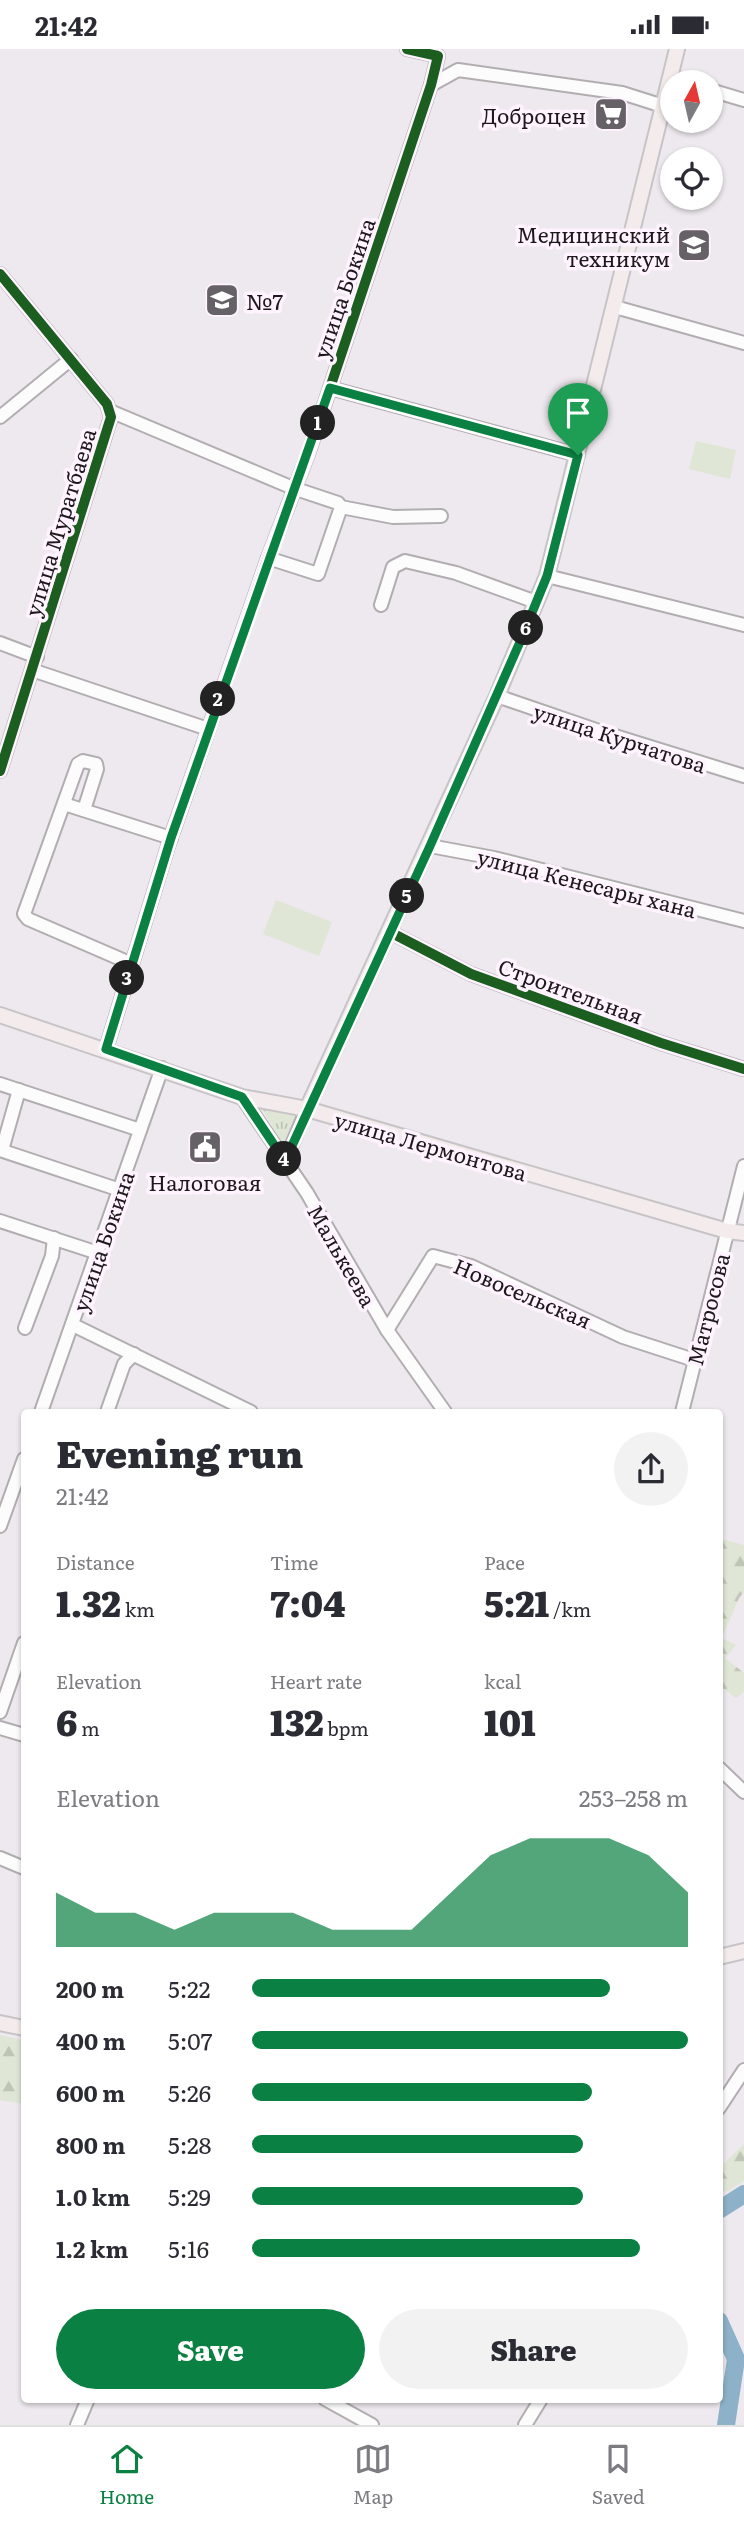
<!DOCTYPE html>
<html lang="en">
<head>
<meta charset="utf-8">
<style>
	body { margin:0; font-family:Literata,serif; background:#f2f2f3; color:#2b2b33; height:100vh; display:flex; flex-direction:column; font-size:26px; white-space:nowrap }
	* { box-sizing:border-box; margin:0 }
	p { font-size:23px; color:#7c7c81 }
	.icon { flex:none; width:38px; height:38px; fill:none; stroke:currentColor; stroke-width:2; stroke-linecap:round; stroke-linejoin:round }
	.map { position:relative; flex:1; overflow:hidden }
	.sheet { position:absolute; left:21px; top:1360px; width:702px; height:994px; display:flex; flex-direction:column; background:#fff; border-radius:7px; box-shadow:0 2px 5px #0004 }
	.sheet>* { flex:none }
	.needle { width:46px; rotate:8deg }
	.controls { position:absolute; left:660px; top:21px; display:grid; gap:14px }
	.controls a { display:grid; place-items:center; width:63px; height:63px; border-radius:50%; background:#fff; box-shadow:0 2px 5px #0004; font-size:35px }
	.pin { position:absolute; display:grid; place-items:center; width:60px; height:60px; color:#fff; margin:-72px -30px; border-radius:50% 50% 50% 0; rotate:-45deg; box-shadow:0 0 7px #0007 }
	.pin .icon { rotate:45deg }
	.km { position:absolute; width:35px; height:35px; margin:-18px; border-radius:50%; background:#222; color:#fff; font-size:19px; line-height:35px; text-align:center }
	.round { display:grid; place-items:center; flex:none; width:74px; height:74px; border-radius:37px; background:#f2f2f3 }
	.summary { display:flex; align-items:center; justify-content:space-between; height:119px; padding:0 35px }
	h1 { font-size:38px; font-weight:800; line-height:52px }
	.stats { display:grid; grid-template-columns:repeat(3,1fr); gap:10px; height:119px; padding:7px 35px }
	.stats div { display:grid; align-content:center }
	.stats b { font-size:35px; font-weight:800 }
	.stats small { font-size:19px; font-weight:400 }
	.stats p { font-size:19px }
	.chart { height:196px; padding:14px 35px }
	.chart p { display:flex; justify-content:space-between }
	.chart svg { width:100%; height:126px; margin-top:7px; fill:#0b8043; opacity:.7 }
	.primary-button { display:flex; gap:14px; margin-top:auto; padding:14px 35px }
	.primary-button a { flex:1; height:80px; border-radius:42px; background:#0b8043; color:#fff; font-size:28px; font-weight:800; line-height:80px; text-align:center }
	.primary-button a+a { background:#f2f2f3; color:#2b2b33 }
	ul { padding:0 35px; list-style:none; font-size:23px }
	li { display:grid; grid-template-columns:112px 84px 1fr; align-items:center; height:52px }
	li i { height:18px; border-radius:9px; background:#0b8043 }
	.status { display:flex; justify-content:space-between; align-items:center; height:49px; padding:0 35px; background:#fff; direction:ltr }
	.status svg { height:19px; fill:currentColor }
	.menu { display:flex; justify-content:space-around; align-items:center; height:98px; border-top:2px solid #e1e1e2; background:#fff; font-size:19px; color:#7c7c81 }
	.menu a { display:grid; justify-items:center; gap:4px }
	.menu .current { color:#0b8043 }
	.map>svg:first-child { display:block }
</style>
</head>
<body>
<div class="status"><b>21:42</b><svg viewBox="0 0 49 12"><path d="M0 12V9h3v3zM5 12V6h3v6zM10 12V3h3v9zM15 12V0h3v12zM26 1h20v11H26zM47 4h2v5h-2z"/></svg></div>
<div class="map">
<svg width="744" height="2376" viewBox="0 0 744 2376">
	<defs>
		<pattern id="grass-tufts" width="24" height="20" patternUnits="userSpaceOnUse" patternTransform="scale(1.75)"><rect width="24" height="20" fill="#dfe6d5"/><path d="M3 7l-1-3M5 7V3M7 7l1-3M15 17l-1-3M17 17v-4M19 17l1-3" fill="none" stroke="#bfc5b6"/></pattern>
		<pattern id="forest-firs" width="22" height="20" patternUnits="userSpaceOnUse" patternTransform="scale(1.75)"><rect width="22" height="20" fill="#dfe6d5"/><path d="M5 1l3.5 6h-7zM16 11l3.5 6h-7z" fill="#bfc5b6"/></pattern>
	</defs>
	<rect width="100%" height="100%" fill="#eee9ee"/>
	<path fill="url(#grass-tufts)" d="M260,1057L297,1066L283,1095Z"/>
	<g fill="url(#forest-firs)">
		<path d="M719,1489L744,1496V1543L739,1549L722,1589L736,1596L725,1609L744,1624V1643L736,1649L719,1637Z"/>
		<path d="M0,1986L24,1991V2055L0,2051Z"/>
		<path d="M744,2095V2132L728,2142L719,2144V2119Z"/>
	</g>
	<g fill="#dfe6d5">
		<path d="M696,392L736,401L730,430L689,420Z"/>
		<path d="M276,851L332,873L319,907L263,885Z"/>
	</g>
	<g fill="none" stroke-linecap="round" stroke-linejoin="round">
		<g stroke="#8db1c8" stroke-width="18">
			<path d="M719,2161L744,2145"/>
			<path d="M719,2272L736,2310L726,2376"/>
		</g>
		<g stroke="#b2adb1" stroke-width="16">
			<g id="minor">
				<path d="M670,30L683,33"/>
				<path d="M431,36L458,21L622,44L663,57"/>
				<path d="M710,41L744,51"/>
				<path d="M0,225L107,355L111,368L0,722"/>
				<path d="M615,258L744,294"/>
				<path d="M330,339L578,406"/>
				<path d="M110,362L293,439L338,454L341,458L393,468L441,467"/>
				<path d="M0,368L71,310"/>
				<path d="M268,509L318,525L341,458"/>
				<path d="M547,527L744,576"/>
				<path d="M381,556L393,518L405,512L456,524L536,553"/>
				<path d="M0,594L37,608"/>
				<path d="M32,621L208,680"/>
				<path d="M497,647L602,683L744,727"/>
				<path d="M64,755L171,789"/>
				<path d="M84,761L97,720L96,715L83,712L78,715L24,865L28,870L132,915"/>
				<path d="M430,797L494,809L744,872"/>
				<path d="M390,883L471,925L661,994L744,1020"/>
				<path d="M106,1000L169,794L268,509L308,405L431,36L438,7L407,0"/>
				<path d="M0,1035L140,1081"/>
				<path d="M242,1048L307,1144L387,1281L445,1363"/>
				<path d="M0,1101L120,1141"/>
				<path d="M2,1101L19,1041"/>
				<path d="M285,1112L307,1060"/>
				<path d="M0,1172L98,1204"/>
				<path d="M73,1276L251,1363"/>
				<path d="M25,1279L52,1207L54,1189"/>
				<path d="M387,1281L433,1207L471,1217L623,1288L694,1311"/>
				<path d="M41,1363L162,1019"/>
				<path d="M107,1363L124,1315L134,1305"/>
				<path d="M682,1363L744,1117"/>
				<path d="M0,1477L24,1410"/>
				<path d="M0,1663L24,1594"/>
				<path d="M0,1679L24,1686"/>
				<path d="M719,1719L744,1743"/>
				<path d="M0,1809L24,1819"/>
				<path d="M719,2059L744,2021"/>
				<path d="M325,2350L372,2376"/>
				<path d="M77,2376L88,2350"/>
				<path d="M525,2376L541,2350"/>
			</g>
		</g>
		<g stroke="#c7c4c7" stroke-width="18">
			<g id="major">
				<path d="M0,966L242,1048L307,1060L727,1182L744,1184"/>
				<path d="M307,1060L497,647L547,527L677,0"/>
				<path d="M719,1908L744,1902"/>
				<path d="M0,1974L24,1979"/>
			</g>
		</g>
		<use href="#minor" stroke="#fcfcfc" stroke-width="12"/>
		<use href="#major" stroke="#f4ecec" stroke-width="14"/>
		<g stroke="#fef3fe" stroke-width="15">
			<g id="cycleway">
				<path d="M0,225L107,355L111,368L0,722"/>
				<path d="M390,883L471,925L661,994L744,1020"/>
				<path d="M106,1000L169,794L268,509L308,405L431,36L438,7L407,0"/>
			</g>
		</g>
		<use href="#cycleway" stroke="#1b5e20" stroke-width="10"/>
	</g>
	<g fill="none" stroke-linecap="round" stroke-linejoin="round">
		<g stroke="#fff" stroke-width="14">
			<path id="route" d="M330,339L578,406L547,527L520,593L430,797L285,1112L242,1048L106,1000L171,789Z"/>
		</g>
		<use href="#route" stroke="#0b8043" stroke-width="9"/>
	</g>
	<defs>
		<g id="supermarket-square" transform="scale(1.75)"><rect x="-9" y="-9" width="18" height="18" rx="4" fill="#666166" stroke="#fef3fe"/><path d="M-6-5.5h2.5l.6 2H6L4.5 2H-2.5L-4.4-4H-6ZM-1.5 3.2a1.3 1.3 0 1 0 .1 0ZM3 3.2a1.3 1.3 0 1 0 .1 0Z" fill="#fff"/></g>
		<g id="university-square" transform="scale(1.75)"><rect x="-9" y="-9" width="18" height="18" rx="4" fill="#666166" stroke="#fef3fe"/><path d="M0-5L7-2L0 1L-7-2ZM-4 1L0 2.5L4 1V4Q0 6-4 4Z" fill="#fff"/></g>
		<g id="school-square" transform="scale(1.75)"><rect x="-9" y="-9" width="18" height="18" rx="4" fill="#666166" stroke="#fef3fe"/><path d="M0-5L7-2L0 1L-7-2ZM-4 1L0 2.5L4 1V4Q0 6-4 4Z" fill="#fff"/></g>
		<g id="civic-square" transform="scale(1.75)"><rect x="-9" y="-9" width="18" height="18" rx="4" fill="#666166" stroke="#fef3fe"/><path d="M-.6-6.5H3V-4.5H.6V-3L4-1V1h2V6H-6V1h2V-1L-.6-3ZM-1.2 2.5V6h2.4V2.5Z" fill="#fff"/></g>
	</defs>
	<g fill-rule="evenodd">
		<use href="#supermarket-square" x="611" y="65"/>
		<use href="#university-square" x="694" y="196"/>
		<use href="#school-square" x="222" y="251"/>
		<use href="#civic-square" x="205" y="1098"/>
	</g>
	<g text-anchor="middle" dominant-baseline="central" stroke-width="7" stroke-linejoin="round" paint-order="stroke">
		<g font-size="21" fill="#1c181c" stroke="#fef3fe" text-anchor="end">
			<text x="586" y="65">Доброцен</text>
			<text x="670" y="184">Медицинский<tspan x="670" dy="24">техникум</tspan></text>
			<text x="246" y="251" text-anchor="start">№7</text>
			<text x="205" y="1132" text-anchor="middle">Налоговая</text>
		</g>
		<g font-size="21" fill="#1c181c" stroke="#fef3fe">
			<text transform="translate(343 239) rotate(-71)">улица Бокина</text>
			<text transform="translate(59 473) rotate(-73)">улица Муратбаева</text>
			<text transform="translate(620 688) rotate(18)">улица Курчатова</text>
			<text transform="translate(587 833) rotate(14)">улица Кенесары хана</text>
			<text transform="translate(571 941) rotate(20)">Строительная</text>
			<text transform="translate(431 1096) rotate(16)">улица Лермонтова</text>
			<text transform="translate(102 1192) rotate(-71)">улица Бокина</text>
			<text transform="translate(343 1206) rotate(60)">Малькеева</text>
			<text transform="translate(523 1243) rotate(23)">Новосельская</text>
			<text transform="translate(707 1260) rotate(-76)">Матросова</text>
		</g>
	</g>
</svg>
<div class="controls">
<a><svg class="needle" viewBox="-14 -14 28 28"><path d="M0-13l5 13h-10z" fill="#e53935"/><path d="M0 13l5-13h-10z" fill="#7c7c81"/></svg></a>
<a><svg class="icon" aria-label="locate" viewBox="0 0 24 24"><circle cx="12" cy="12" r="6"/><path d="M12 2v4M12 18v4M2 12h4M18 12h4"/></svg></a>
</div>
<div class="pin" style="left:578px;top:406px;background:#1e9e55"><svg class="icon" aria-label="arrive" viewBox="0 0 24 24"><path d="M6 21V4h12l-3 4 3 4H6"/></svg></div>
<b class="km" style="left:318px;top:374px">1</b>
<b class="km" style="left:218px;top:650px">2</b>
<b class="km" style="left:127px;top:929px">3</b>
<b class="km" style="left:284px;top:1110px">4</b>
<b class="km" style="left:407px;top:847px">5</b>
<b class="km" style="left:526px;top:579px">6</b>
<section class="sheet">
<div class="summary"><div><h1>Evening run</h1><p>21:42</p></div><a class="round"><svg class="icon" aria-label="share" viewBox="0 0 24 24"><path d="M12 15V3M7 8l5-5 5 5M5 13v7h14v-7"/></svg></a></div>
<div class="stats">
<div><p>Distance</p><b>1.32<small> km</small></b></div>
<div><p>Time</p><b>7:04</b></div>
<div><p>Pace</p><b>5:21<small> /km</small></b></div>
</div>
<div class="stats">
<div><p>Elevation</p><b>6<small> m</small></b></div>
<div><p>Heart rate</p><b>132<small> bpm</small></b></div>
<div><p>kcal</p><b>101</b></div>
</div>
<div class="chart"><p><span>Elevation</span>253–258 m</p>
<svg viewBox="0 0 160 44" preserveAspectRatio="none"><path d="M0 44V25L10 32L20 32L30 38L40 32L50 32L60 32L70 38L80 38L90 38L100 25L110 12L120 6L130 6L140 6L150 12L160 25V44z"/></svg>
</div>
<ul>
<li><b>200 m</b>5:22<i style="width:82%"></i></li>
<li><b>400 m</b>5:07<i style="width:100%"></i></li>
<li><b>600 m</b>5:26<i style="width:78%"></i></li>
<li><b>800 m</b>5:28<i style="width:76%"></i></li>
<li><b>1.0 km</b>5:29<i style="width:76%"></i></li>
<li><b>1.2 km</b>5:16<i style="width:89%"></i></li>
</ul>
<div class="primary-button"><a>Save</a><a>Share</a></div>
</section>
</div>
<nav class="menu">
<a class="current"><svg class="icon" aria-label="home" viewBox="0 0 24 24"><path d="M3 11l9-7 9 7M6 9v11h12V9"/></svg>Home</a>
<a><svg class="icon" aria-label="map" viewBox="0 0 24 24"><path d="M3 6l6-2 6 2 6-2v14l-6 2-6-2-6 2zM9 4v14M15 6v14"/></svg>Map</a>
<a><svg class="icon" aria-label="saved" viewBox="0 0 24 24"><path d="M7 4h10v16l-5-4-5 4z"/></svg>Saved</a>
</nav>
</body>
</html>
